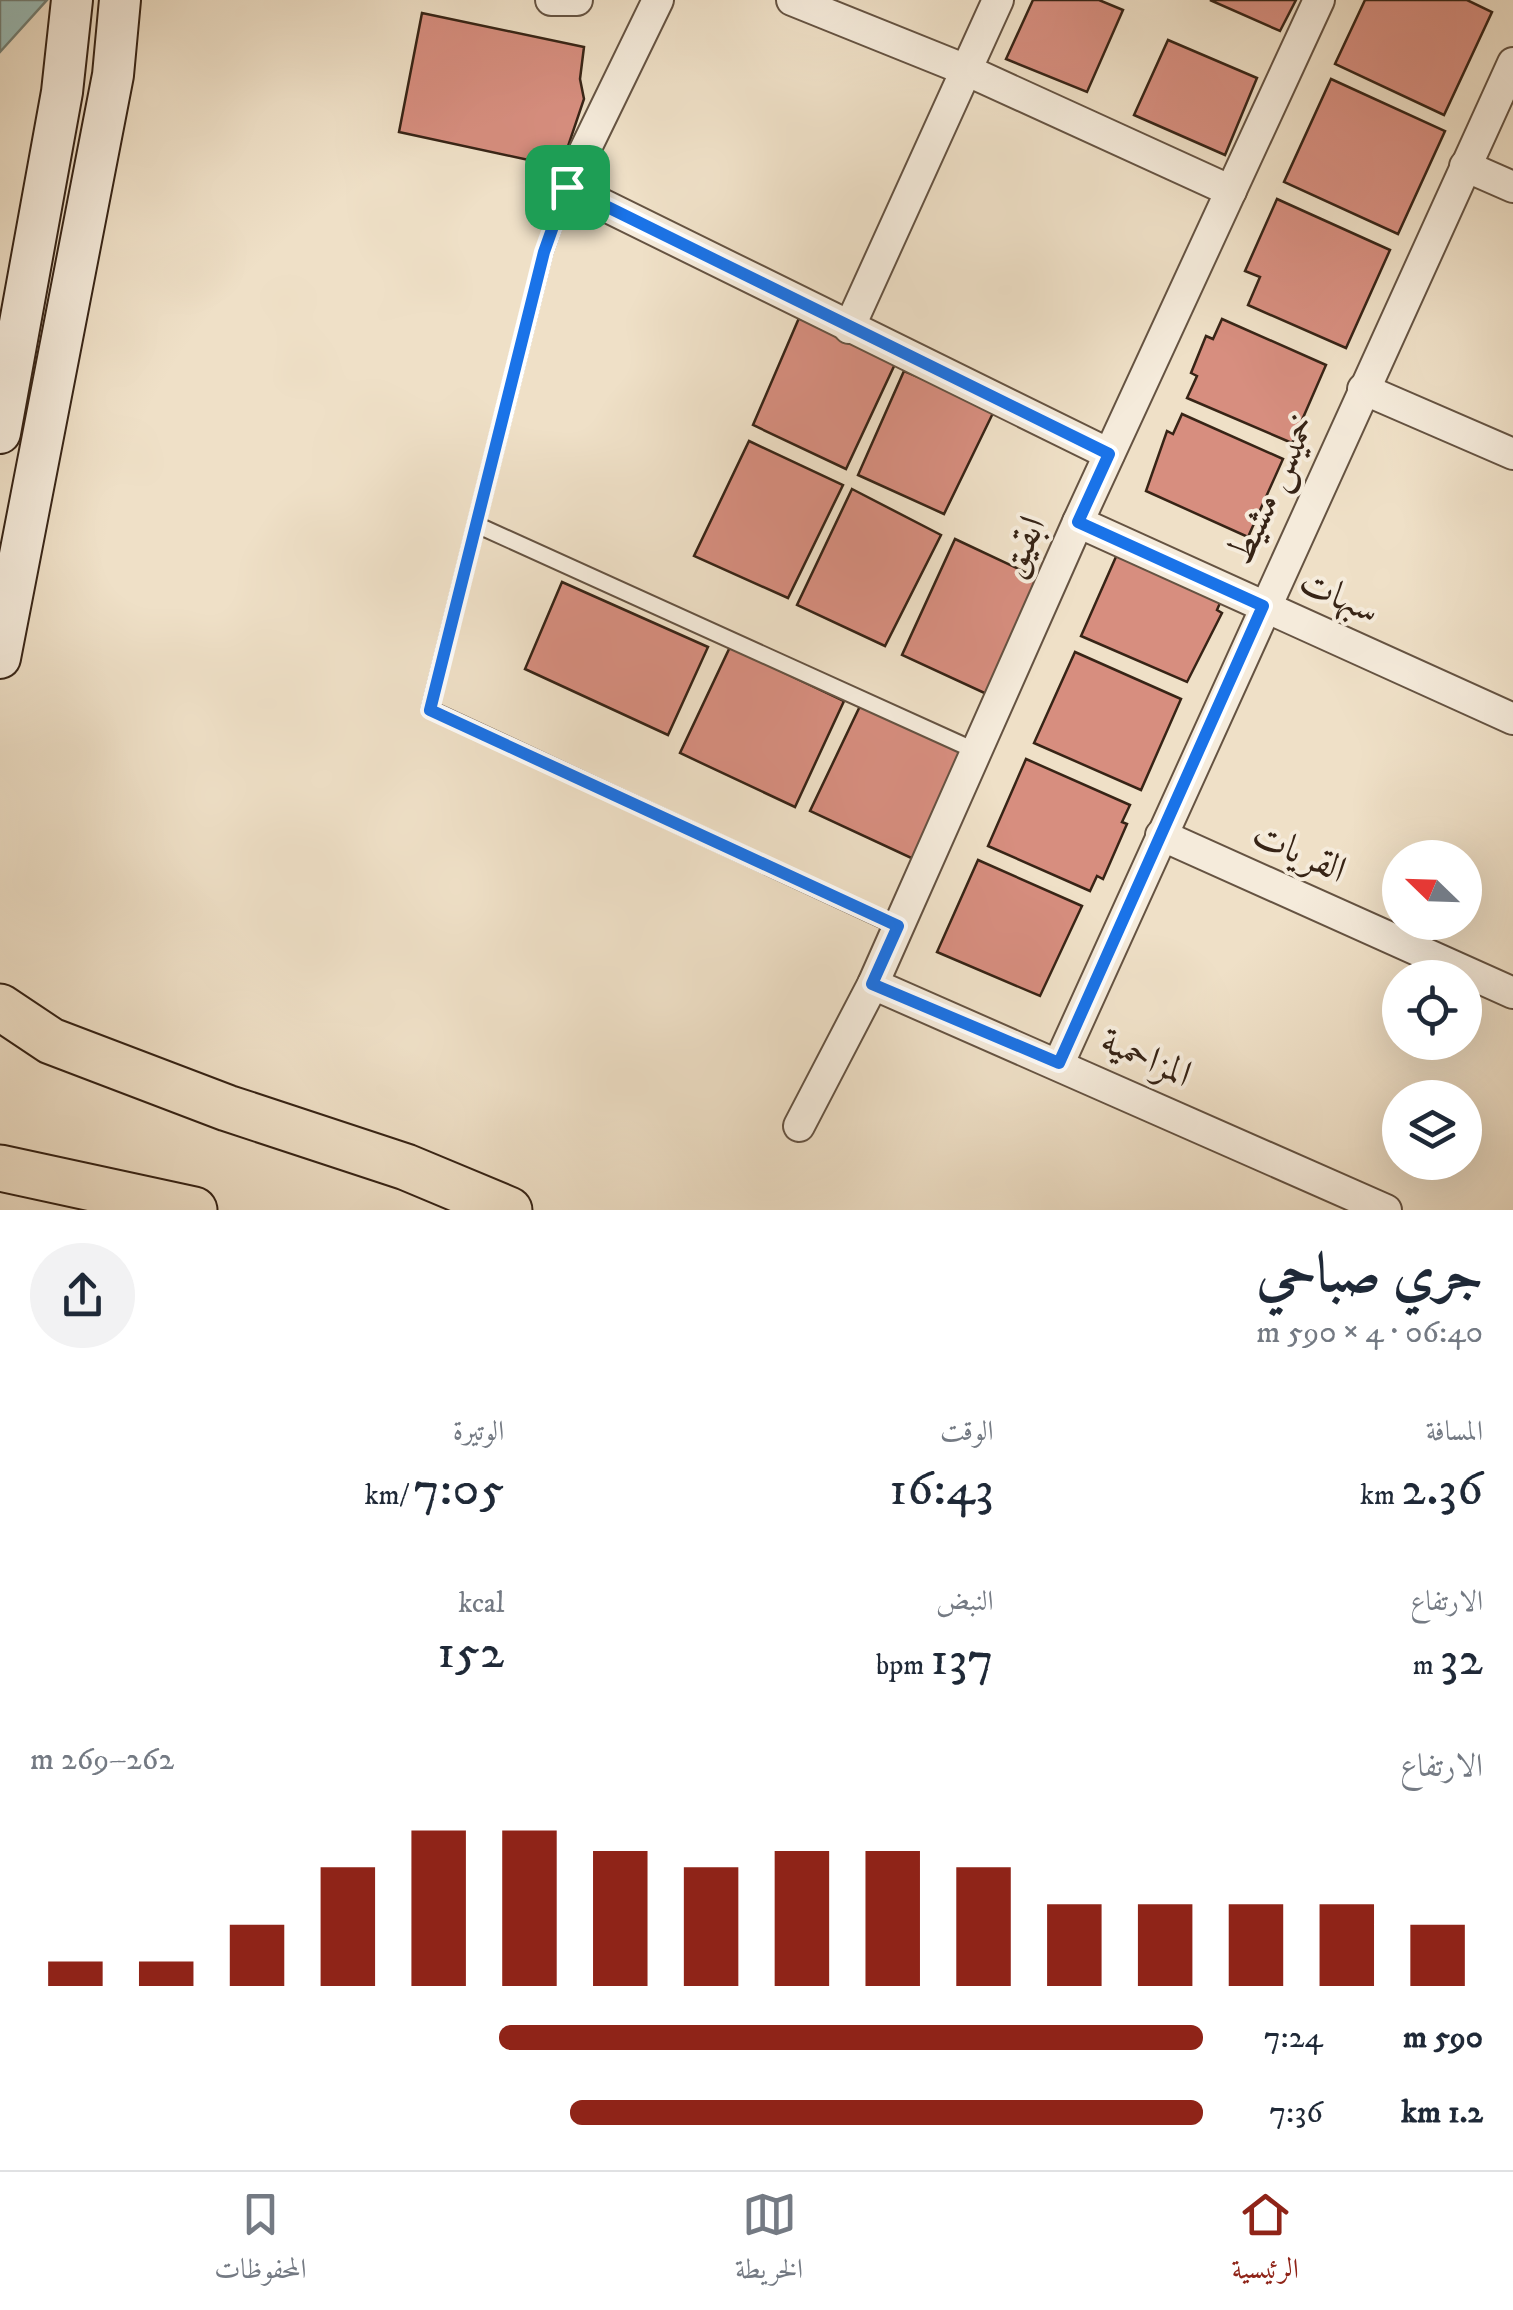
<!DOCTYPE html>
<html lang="ar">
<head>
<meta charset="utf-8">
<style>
	body { margin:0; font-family:"IM FELL DW Pica",Amiri,serif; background:#f2f2f3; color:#1f2937; direction:rtl; height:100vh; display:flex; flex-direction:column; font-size:38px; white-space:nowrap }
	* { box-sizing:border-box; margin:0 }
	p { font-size:32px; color:#747a83 }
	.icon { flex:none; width:55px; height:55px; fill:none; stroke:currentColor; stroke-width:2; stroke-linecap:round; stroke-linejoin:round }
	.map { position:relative; height:1210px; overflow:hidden; direction:ltr }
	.drawer { display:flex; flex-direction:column; background:#fff; flex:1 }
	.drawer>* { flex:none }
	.needle { width:65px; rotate:293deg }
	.fabs { position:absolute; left:1382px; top:840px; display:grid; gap:20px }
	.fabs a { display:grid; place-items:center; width:100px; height:100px; border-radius:50%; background:#fff; box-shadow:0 10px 40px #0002; font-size:50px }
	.pin { position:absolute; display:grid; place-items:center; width:85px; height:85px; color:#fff; margin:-42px; border-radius:20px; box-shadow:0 5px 15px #0006 }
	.round { display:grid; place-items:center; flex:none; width:105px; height:105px; border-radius:52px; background:#f2f2f3 }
	.overview { display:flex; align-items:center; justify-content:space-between; height:170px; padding:0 30px }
	h1 { font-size:55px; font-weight:600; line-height:75px }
	.stats { display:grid; grid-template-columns:repeat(3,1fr); gap:15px; height:170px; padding:10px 30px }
	.stats div { display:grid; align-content:center }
	.stats b { font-size:50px; font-weight:600 }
	.stats small { font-size:28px; font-weight:400 }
	.stats p { font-size:28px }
	.chart { height:280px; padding:20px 30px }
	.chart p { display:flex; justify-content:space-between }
	.chart svg { width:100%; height:180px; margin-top:10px; stroke:#8f2418; stroke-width:6 }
	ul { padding:0 30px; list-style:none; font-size:32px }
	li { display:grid; grid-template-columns:160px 120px 1fr; align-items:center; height:75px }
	li i { height:25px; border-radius:12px; background:#8f2418 }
	.tabs { display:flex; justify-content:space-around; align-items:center; height:140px; border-top:2px solid #e0e1e3; background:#fff; font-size:28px; color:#747a83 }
	.tabs a { display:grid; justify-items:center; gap:5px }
	.tabs .active { color:#8f2418 }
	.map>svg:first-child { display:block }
</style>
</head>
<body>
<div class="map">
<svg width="1513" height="1210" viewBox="0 0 1513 1210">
	<rect width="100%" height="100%" fill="#efe0c7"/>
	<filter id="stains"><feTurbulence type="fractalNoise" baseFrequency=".002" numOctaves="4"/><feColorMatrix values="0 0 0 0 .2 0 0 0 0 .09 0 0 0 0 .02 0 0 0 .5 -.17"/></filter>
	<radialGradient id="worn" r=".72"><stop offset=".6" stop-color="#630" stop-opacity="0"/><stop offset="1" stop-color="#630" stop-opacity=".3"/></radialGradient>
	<path fill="#9abdb8" stroke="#728077" stroke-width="2.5" d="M0,0H47L0,52Z"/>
	<g fill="#d78e7f" stroke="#372416" stroke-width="2.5">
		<path d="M1033,0H1099L1123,10L1087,92L1006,59Z"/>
		<path d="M1210,0H1296L1280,31Z"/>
		<path d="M1365,0H1467L1492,12L1444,115L1335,64Z"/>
		<path d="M422,13L584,47L580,79L584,99L561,167L399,132Z"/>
		<path d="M1168,40L1257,78L1225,155L1134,115Z"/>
		<path d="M1331,79L1445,131L1398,234L1284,182Z"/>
		<path d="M1277,199L1390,250L1346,348L1248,305L1260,277L1245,271Z"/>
		<path d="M799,318L895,364L846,469L753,425Z"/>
		<path d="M1222,319L1326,365L1292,443L1187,398L1197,376L1191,373L1206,336L1213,339Z"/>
		<path d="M904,371L995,409L944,514L858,475Z"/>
		<path d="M1182,414L1283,459L1248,537L1146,491L1167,431L1173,434Z"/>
		<path d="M749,441L843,485L788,598L694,556Z"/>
		<path d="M852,489L941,535L885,646L797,605Z"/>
		<path d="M955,539L1044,581L991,696L902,655Z"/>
		<path d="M1119,550L1223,596L1217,610L1222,613L1187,682L1081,636Z"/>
		<path d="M562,582L708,647L668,735L525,669Z"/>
		<path d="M730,647L844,701L795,807L680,753Z"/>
		<path d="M1075,652L1181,699L1141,790L1034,743Z"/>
		<path d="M861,704L969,756L920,862L810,811Z"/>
		<path d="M1026,759L1130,805L1122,822L1127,824L1103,879L1097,876L1090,891L988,846Z"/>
		<path d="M978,860L1082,906L1040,996L937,952Z"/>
	</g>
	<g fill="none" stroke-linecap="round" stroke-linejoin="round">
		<g stroke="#655342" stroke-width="19">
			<g id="lane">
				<path d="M567,187L544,253L430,709L898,927"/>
				<path d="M477,525L976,751"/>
			</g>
		</g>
		<g stroke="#655342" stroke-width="34">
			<g id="street">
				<path d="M551,0H577"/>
				<path d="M658,0L567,187L1109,454"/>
				<path d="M792,0L966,70L1231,191"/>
				<path d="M1465,166L1513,187"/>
				<path d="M849,328L998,0"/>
				<path d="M1363,389L1513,454"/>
				<path d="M1078,522L1513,719"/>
				<path d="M1161,835L1513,993"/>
				<path d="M873,984L1386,1210"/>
				<path d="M1059,1063L1513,63"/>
				<path d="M799,1126L873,984L1078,522L1319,0"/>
			</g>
		</g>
		<g stroke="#372416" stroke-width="44">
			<g id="secondary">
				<path d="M0,433L62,92L72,0"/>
				<path d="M0,658L113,75L120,0"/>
			</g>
		</g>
		<g stroke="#372416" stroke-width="49">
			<g id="primary">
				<path d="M0,1007L51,1041L227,1108L406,1167L509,1210"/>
				<path d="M0,1168L194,1210"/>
			</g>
		</g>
		<use href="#lane" stroke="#f5ebdb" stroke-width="15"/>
		<use href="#street" stroke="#f5ebdb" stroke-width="30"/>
		<use href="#secondary" stroke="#f5ebdb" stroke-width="40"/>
		<use href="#primary" stroke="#efe0c7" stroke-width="45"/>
	</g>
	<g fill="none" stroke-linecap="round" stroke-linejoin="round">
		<g stroke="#fff" stroke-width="20">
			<path id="route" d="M567,187L1109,454L1078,522L1263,606L1059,1063L872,984L898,926L430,710L544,252Z"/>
		</g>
		<use href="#route" stroke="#1a73e8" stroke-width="12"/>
	</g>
	<g text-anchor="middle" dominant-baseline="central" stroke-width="8" stroke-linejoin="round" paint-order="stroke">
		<g font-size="38" fill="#372416" stroke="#f5ebdb">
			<text transform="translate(1272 490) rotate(-65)">خميس مشيط</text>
			<text transform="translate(1023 547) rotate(-66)">ابقيق</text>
			<text transform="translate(1339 597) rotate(24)">سبهات</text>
			<text transform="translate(1299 853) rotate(24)">القريات</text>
			<text transform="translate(1146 1058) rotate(24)">المزاحمية</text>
		</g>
	</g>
	<rect width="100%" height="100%" filter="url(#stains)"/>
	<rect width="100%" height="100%" fill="url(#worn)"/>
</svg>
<div class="fabs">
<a><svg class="needle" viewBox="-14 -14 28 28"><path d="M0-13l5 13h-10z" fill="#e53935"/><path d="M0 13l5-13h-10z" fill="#747a83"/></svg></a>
<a><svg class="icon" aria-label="locate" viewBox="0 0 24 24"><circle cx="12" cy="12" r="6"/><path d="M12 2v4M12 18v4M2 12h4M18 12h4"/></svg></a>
<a><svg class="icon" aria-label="layers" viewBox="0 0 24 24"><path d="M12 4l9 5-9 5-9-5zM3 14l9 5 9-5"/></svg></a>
</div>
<div class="pin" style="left:567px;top:187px;background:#1e9e55"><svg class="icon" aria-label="arrive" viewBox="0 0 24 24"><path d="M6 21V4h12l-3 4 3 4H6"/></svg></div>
</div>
<section class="drawer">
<div class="overview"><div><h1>جري صباحي</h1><p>06:40 · 4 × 590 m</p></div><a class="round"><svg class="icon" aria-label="share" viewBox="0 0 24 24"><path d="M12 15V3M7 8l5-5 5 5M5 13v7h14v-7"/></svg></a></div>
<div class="stats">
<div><p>المسافة</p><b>2.36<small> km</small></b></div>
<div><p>الوقت</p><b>16:43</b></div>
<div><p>الوتيرة</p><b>7:05<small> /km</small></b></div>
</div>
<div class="stats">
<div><p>الارتفاع</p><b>32<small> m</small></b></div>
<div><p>النبض</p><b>137<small> bpm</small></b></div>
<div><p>kcal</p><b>152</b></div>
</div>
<div class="chart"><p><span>الارتفاع</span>262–269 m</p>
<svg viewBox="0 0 160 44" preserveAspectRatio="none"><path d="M5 44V38M15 44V38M25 44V29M35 44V15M45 44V6M55 44V6M65 44V11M75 44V15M85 44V11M95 44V11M105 44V15M115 44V24M125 44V24M135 44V24M145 44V24M155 44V29"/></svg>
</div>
<ul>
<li><b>590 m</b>7:24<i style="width:60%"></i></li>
<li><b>1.2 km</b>7:36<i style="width:54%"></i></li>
</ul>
</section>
<nav class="tabs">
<a class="active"><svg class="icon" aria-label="home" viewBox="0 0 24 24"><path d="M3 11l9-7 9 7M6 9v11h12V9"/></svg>الرئيسية</a>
<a><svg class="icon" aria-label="map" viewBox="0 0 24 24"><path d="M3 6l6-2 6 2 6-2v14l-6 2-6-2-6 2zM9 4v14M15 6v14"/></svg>الخريطة</a>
<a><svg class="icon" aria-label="saved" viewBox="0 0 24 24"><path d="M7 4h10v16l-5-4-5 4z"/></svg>المحفوظات</a>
</nav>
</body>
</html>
